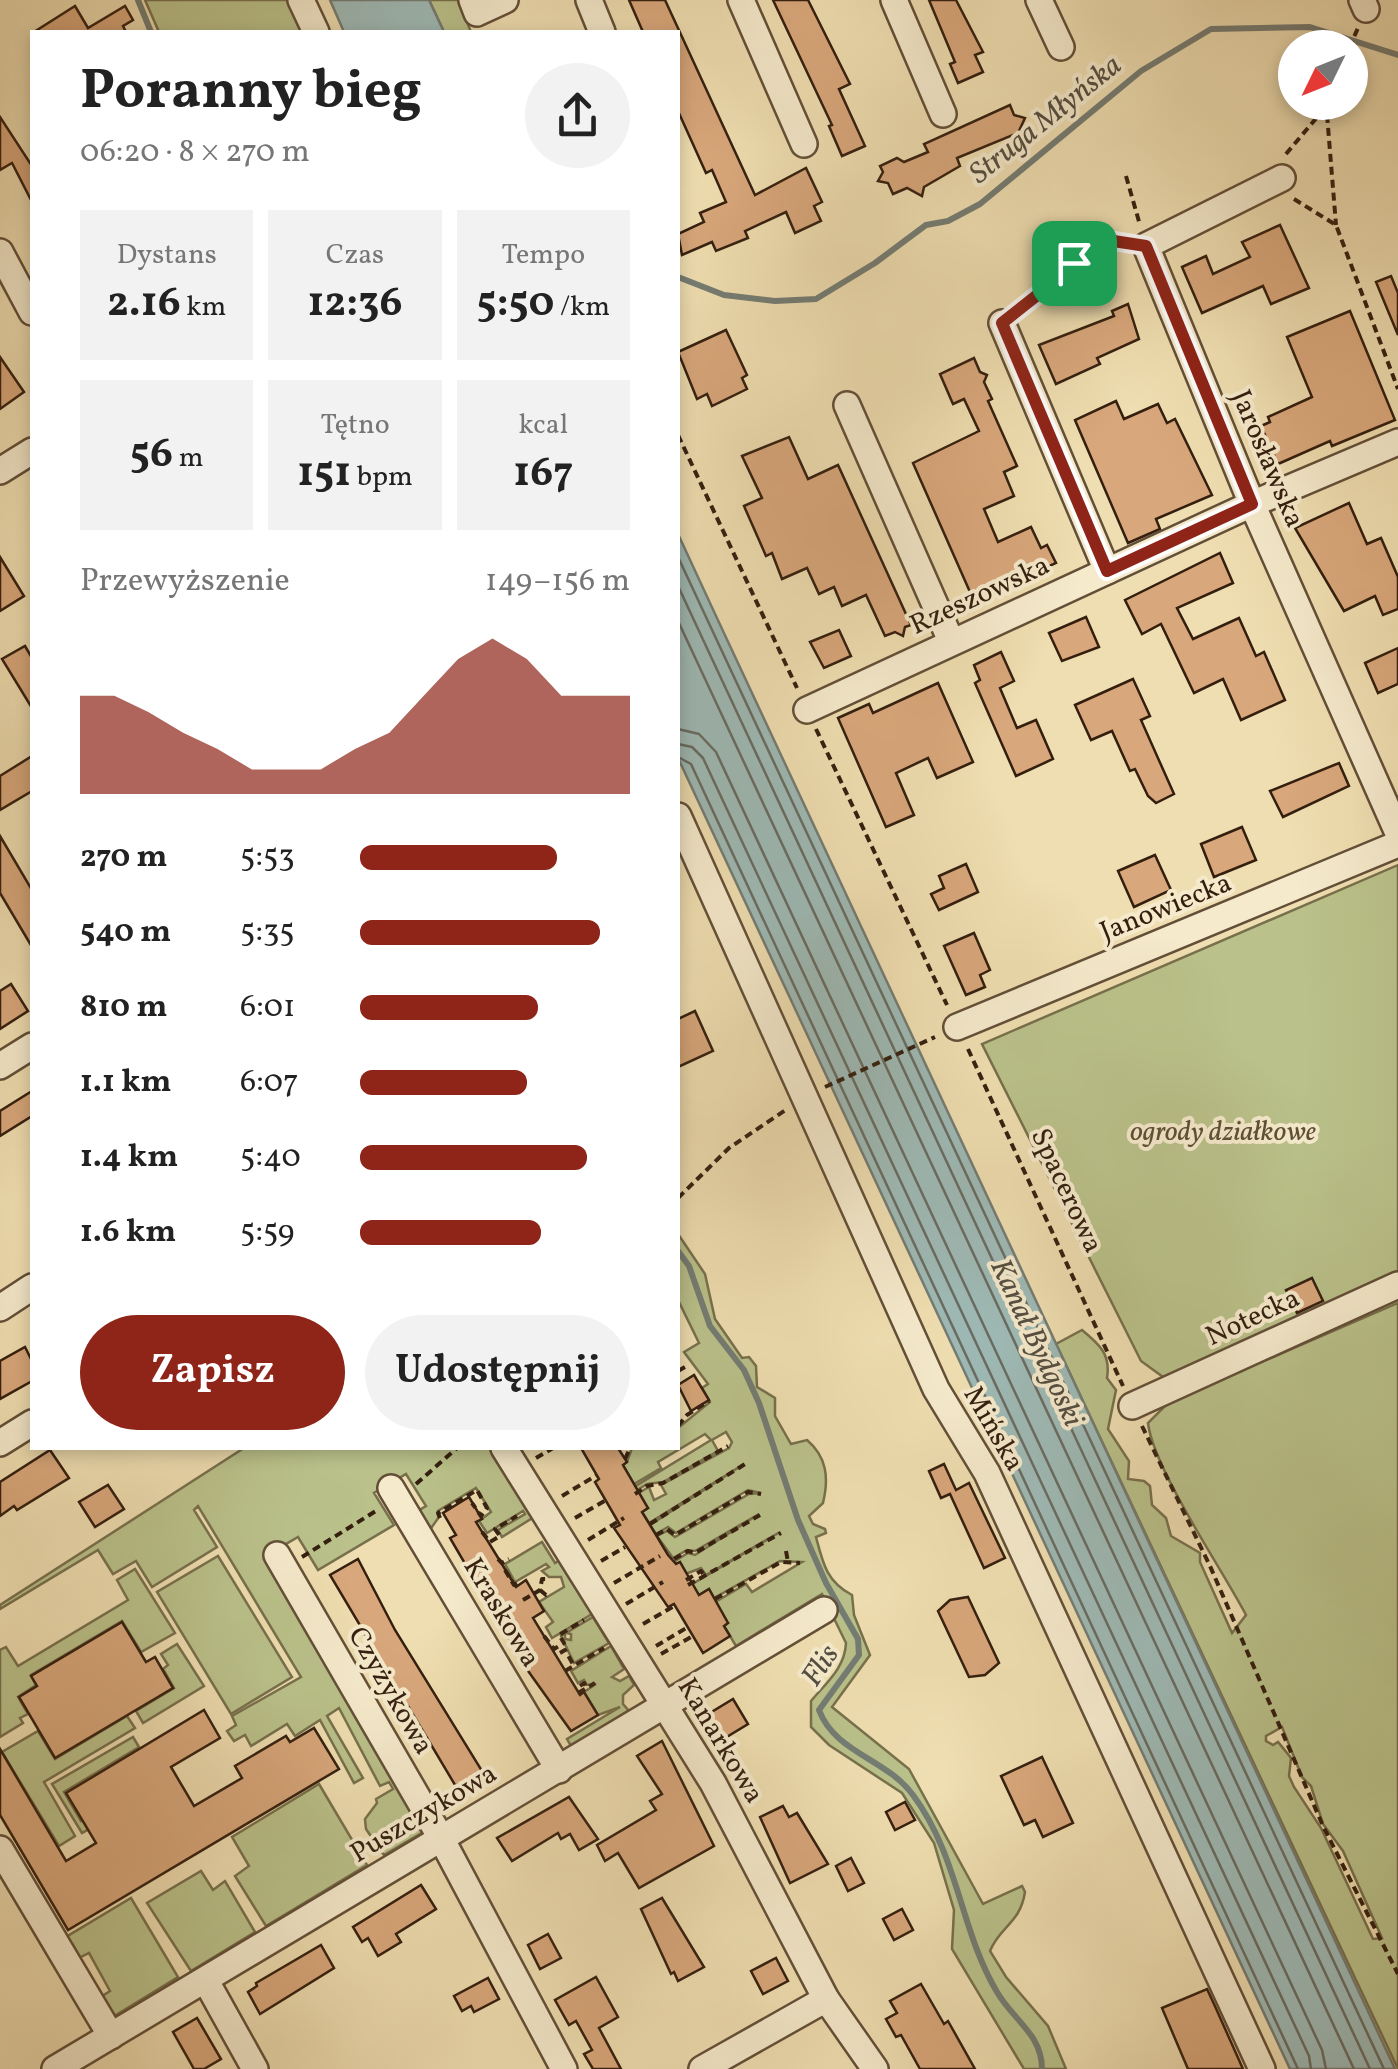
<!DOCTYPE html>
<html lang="pl">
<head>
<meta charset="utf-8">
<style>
	body { margin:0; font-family:Vollkorn,serif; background:#f2f2f2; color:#222; height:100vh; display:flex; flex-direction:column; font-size:38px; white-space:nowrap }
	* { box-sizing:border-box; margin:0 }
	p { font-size:32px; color:#767676 }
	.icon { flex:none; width:55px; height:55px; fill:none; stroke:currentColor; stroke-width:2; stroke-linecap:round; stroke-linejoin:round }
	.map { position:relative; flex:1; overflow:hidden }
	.details { position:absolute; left:30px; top:30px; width:650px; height:1420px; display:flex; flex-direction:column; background:#fff; border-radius:0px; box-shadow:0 5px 15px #0003 }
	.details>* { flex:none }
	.needle { width:65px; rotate:227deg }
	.controls { position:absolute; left:1278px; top:30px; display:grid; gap:20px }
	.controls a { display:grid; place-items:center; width:90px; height:90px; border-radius:50%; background:#fff; box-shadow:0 5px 15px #0003; font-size:50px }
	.pin { position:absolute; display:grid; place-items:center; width:85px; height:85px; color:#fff; margin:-42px; border-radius:20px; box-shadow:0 5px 15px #0006 }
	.round { display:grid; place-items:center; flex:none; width:105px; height:105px; border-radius:52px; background:#f2f2f2 }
	.overview { display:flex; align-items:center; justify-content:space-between; height:170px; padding:0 50px }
	h1 { font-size:55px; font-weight:700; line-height:75px }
	.stats { display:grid; grid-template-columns:repeat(3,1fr); gap:15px; height:170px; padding:10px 50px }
	.stats div { display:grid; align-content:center; border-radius:0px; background:#f2f2f2; text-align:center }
	.stats b { font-size:42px; font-weight:700 }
	.stats small { font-size:28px; font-weight:400 }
	.stats p { font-size:28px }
	.chart { height:280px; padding:20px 50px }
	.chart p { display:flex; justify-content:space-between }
	.chart svg { width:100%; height:180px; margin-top:10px; fill:#8f2418; opacity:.7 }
	.primary-button { display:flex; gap:20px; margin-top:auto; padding:20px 50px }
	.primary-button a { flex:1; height:115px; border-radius:60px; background:#8f2418; color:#fff; font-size:40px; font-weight:700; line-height:115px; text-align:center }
	.primary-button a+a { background:#f2f2f2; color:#222 }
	ul { padding:0 50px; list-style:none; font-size:32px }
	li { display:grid; grid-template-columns:160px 120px 1fr; align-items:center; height:75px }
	li i { height:25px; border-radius:12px; background:#8f2418 }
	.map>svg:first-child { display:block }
</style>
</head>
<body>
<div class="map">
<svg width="1398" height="2069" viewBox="0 0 1398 2069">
	<rect width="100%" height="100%" fill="#efdeb1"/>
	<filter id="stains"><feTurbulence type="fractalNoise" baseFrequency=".002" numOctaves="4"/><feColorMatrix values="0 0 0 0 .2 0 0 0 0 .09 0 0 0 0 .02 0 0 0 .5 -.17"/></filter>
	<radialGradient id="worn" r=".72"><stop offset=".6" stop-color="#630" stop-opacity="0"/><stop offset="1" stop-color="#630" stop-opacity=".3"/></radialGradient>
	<g fill="#bac18a" stroke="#77704c" stroke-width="2.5" fill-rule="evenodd">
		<path d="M145,0H294L309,32H159Z"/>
		<path d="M429,0H458L471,32H444Z"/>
		<path d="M1398,865V1278L1170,1382L1141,1361L982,1044Z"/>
		<path d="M678,1234L705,1274L715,1319L742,1358L749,1357L756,1366L757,1387L775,1398V1416L791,1444L807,1440C827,1457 829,1478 823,1503L809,1516L813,1524L825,1529L826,1533L816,1537C823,1564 827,1582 852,1595L854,1615L870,1655L832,1707L909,1769L983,1904L1022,1886L1025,1892C1020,1924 1000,1926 990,1951L1006,1977L1048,2026L1066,2069H1024L952,1949L954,1910L934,1843L902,1793L829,1745L811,1727V1701C826,1683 845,1668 846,1643L822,1594L736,1646L724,1626L728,1623L712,1604L746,1584L752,1592L802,1562L780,1561L714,1598L709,1589L699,1595L689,1586L780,1532L706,1575L701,1568L683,1575L675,1561L688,1553L695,1555L759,1514L695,1551L687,1550L673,1558L657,1536L667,1531L675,1537L749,1494L761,1493L748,1490L676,1533L668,1527L656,1534L650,1525L744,1464L649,1523L642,1512L648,1508L635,1495L649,1487L654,1500L666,1494L661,1485L729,1448L732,1442L726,1432L712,1440L718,1451L663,1482L647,1484L634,1492L631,1489L711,1440L705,1434L658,1462L661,1468L634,1484L617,1468L627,1462L632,1448H678V1428L710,1402L702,1388L708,1384L684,1352L699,1343L678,1300Z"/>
		<path d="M1398,1303V2069L1056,1344L1082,1330C1099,1344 1111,1354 1107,1378L1116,1390L1108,1429L1129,1461L1128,1479L1144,1481L1150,1486L1152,1505L1166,1518L1171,1536L1200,1553V1562L1232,1633L1246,1615C1222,1569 1153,1468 1148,1423L1169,1402ZM1282,1727L1302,1777L1311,1786L1323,1824L1343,1851L1382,1938L1373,1939L1321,1828L1294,1787L1289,1776L1291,1758L1278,1742L1273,1745L1266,1741V1736Z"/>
		<path d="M244,1448H493L534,1517L502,1537L498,1530L525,1514L523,1511L487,1533L479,1521L491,1512L476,1488L438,1511L439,1517L429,1531L416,1512L426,1506L406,1474L374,1493L394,1525L318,1570L298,1537L264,1557L425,1831L384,1855L366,1829L365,1819L377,1803L376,1799L393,1789L389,1782L380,1786L339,1708L327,1716L363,1778L354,1783L320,1720L295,1736L287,1724L251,1746L245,1735L234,1741L227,1731L236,1725L232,1716L301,1677L198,1506L194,1510L217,1547L152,1587L136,1561L113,1574L98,1550L0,1609V1605Z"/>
		<path d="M542,1542L555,1563L560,1560L592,1614L552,1638L546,1627L553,1622L539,1602L564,1587L561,1577H549L542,1571L549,1567L546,1564L515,1582L505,1564Z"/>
		<path d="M218,1556L292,1677L231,1714L157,1592Z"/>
		<path d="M135,1569L175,1633L141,1652L122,1621L31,1675L36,1685L18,1697L28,1714L20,1718L23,1723L0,1737V1650L6,1647L18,1666L128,1600L117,1580Z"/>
		<path d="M593,1617L609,1643L574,1663L561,1636L565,1633V1639L571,1640V1634L566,1633Z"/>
		<path d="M177,1644L204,1686L143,1723L136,1711L174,1688L163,1669L168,1665L161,1654Z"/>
		<path d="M611,1646L624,1669L612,1677L620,1681L629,1676L634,1685L623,1695V1704L629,1711L571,1746L567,1739L620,1707L598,1715L584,1692L596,1684L587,1685L584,1680L578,1683L571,1671Z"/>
		<path d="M127,1716L135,1728L44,1782L75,1836L59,1846L2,1752L38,1731L55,1759Z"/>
		<path d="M133,1737L139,1747L64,1792L81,1821L135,1791L129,1806L82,1833L52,1784Z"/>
		<path d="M319,1784L367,1865L266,1926L235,1876L249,1866L232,1837Z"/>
		<path d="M201,1871L213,1890L225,1881L255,1932L191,1971L147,1903Z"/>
		<path d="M131,1898L178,1977L116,2015H106L99,1998L110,1991L89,1953L75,1960L61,1940Z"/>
	</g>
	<g fill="#9ebab6" stroke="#747c73" stroke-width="2.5">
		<path d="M330,0H429L444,32H344Z"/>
		<path d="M678,534L716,616L1395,2069H1290L678,758Z"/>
	</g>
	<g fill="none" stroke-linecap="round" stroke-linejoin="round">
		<g stroke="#696c62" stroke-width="2.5">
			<path d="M678,557L1384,2069"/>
			<path d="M678,586L1370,2069"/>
			<path d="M678,621L1354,2069"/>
			<path d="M678,729L699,734L716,752L1322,2050L1326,2069"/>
			<path d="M678,744L692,747L703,758L1309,2056L1311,2069"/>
			<path d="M678,757L691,764L1298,2069"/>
		</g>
		<g stroke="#747c73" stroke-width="6">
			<path d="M138,0L151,32"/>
			<path d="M678,277L724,295L775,301L816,299L875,263L926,225L948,221L980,204L1141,71L1211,29L1310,27L1398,55"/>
			<path d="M678,1251L689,1266L710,1326L744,1370L759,1403L798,1520L826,1583L858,1639L859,1655L819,1710C835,1753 887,1759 913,1795C959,1857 960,1930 997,1992C1013,2020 1042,2034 1042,2069"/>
		</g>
	</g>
	<g fill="#d8a77b" stroke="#341f0f" stroke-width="2.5">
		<path d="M629,0H665L755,195L806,168L822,202L814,206L821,221L795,233L786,212L745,231L748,238L716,251L712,242L682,255L678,234L704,222L700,213L726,202L712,170L706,173L678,111V32H643Z"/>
		<path d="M773,0H808L850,84L839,89L865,146L842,156L829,126L832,125Z"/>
		<path d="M929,0H956L983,52L975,55L983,72L958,83L950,64L955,62Z"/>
		<path d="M75,6L88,28L125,6L133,20L123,26L126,32H34Z"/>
		<path d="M1010,105L1014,115L1025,118L1018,133L957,158L960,166L924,187L922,196L907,188L893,194L888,183L878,181L883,172L880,166L897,158L904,162L928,152L924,144Z"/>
		<path d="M0,117L32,166V202L12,163L0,170Z"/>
		<path d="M1280,225L1309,288L1271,304L1263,286L1202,313L1182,267L1206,256L1213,274L1250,257L1242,242Z"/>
		<path d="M1391,276L1398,293V335L1376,282Z"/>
		<path d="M1128,304L1139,339L1097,358L1100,364L1056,384L1039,345L1114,316L1112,311Z"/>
		<path d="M1350,311L1395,420L1332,446L1330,441L1278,464L1261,426L1270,422L1268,417L1312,397L1287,337Z"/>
		<path d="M726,330L747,375L742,378L747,389L712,406L707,394L697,399L678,352Z"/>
		<path d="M0,357L24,392L0,409Z"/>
		<path d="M974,358L980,372L987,375L984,382L992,399L988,401L1017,466L1004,472L1014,496L984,509L998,542L1031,527L1041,548L1047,545L1056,563L974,601L913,463L979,431L964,399L953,404L940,374Z"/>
		<path d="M1116,401L1124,419L1158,404L1167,423L1175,419L1212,495L1156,519L1160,529L1128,543L1075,420Z"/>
		<path d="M789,437L808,479L838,465L911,625L905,627L903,636L895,632L885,636L866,595L842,606L834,587L819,594L807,568L782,579L772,553L766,556L744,506L762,498L742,456Z"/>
		<path d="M1349,503L1367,544L1381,538L1398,577V609L1383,615L1375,596L1344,611L1295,528Z"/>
		<path d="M1220,553L1233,583L1177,608L1193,639L1239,618L1256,656L1264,652L1285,700L1241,720L1223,679L1194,693L1161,624L1142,634L1125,600Z"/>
		<path d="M0,557L24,596L0,611Z"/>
		<path d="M1086,617L1099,647L1062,661L1049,633Z"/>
		<path d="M839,630L851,656L824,668L810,642Z"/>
		<path d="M25,646L32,658V708L2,659Z"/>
		<path d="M1398,648V684L1378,693L1365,663Z"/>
		<path d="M1001,652L1014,681L1000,688L1017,728L1036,720L1053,759L1016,776L975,683L980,680L974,665Z"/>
		<path d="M1133,679L1150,716L1141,720L1174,794L1156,803L1148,796L1135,769L1130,771L1112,731L1091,740L1075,705Z"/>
		<path d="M938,683L973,762L937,778L928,758L896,773L914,815L886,827L838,718L869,704L873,713Z"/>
		<path d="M32,756V791L0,810V776Z"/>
		<path d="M1339,763L1349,786L1283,817L1270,791Z"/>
		<path d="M1242,827L1256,860L1214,877L1201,844Z"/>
		<path d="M0,836L32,890V947L0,893Z"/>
		<path d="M1155,855L1171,890L1134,907L1118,871Z"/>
		<path d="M966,864L978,892L939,910L931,894L944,888L939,876Z"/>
		<path d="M974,933L990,970L980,975L985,987L966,995L944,946Z"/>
		<path d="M11,984L28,1011L0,1029V991Z"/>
		<path d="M695,1011L713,1051L678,1067V1019Z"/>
		<path d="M32,1091V1116L0,1136V1111Z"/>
		<path d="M1312,1278L1323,1301L1297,1313L1286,1290Z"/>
		<path d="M25,1347L32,1361V1381L0,1399V1361Z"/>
		<path d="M694,1375L709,1400L691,1411L678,1385Z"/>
		<path d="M581,1448H618L627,1462L623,1465L648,1508L642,1512L650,1525L668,1555L676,1564L680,1562L699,1595L709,1589L728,1623L724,1626L730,1636L703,1653L674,1604L668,1607L614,1528L620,1525L595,1482L599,1479Z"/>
		<path d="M50,1450L69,1478L17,1510L14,1506L0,1516V1482Z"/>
		<path d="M944,1464L956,1490L969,1483L1005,1558L984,1568L950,1494L941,1498L929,1471Z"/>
		<path d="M108,1485L124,1509L95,1527L79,1502Z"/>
		<path d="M469,1497L482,1519L476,1522L516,1587L526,1580L544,1611L533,1618L580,1695L584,1692L598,1715L571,1731L526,1668L450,1538L456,1535L443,1513Z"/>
		<path d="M358,1559L395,1630L487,1779L461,1795L330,1575Z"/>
		<path d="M968,1597L999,1663L985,1675L969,1677L938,1611L950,1600Z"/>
		<path d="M122,1622L146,1662L155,1657L173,1688L55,1758L19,1697L37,1686L31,1676Z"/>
		<path d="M733,1699L748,1724L725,1738L710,1713Z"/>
		<path d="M204,1710L220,1738L171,1767L194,1806L242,1778L235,1766L286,1736L290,1742L314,1728L339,1769L68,1930L0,1815V1749L66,1861L96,1843L66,1793Z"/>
		<path d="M662,1741L714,1846L639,1888L618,1853L605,1861L597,1845L656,1810L650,1801L662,1794L637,1756Z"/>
		<path d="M1042,1757L1073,1823L1043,1837L1035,1820L1024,1825L1001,1776Z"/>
		<path d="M569,1797L598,1839L579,1850L570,1834L561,1839L558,1833L512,1861L497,1838Z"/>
		<path d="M905,1802L915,1820L895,1830L886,1812Z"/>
		<path d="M783,1806L789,1817L797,1813L828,1864L790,1883L760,1817Z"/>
		<path d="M851,1858L864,1883L848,1891L836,1866Z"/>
		<path d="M421,1885L436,1909L396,1934L401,1942L378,1956L368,1938L362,1942L353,1927Z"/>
		<path d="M662,1898L704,1967L678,1981L674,1972L671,1974L641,1909Z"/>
		<path d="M902,1909L913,1930L894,1940L883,1919Z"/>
		<path d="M548,1934L561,1958L540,1969L528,1945Z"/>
		<path d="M321,1945L334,1968L260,2014L248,1992L257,1986L256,1983Z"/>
		<path d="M776,1958L788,1981L763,1994L751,1971Z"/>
		<path d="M596,1977L618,2017L599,2028L621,2069H593L584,2054L592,2050L576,2021L569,2025L555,2000Z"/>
		<path d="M488,1978L499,1999L474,2012L471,2006L462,2011L454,1996Z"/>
		<path d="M921,1984L944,2024L948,2021L975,2069H920L901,2035L896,2037L886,2019L897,2013L890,2001Z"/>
		<path d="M1207,1989L1214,2004L1243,2069H1188L1162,2008Z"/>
		<path d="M197,2018L221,2059L204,2069H194L173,2032Z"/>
	</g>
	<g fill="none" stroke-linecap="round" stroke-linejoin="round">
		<g stroke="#634f38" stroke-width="30">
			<g id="minor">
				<path d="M301,0L316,32"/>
				<path d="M472,0L477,13L505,0"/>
				<path d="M589,0L602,32"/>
				<path d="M741,0L804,144"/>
				<path d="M894,0L943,114"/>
				<path d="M1039,0L1061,47"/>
				<path d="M1362,0L1366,9"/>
				<path d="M1282,178L1146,246L1252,504L1398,833"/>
				<path d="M0,252L32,312"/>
				<path d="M1002,323L1107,571"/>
				<path d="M847,405L951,641"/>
				<path d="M0,471L32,451"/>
				<path d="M807,710L1252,504L1398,442"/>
				<path d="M678,816L936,1389L987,1473L1262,2069"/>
				<path d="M957,1027L1398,844"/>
				<path d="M0,1066L32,1046"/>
				<path d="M0,1308L32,1287"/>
				<path d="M1132,1406L1398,1285"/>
				<path d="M0,1443L32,1423"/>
				<path d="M504,1448L713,1783L826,1999L875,2069"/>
				<path d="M391,1488L559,1770"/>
				<path d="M277,1555L441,1838L564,2069"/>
				<path d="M0,1849L111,2036"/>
				<path d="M206,1981L255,2069"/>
				<path d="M55,2069L824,1610"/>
				<path d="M702,2069L826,1999"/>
			</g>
		</g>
		<g stroke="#341f0f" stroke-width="4" stroke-dasharray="8 5" stroke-linecap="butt">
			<path d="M1349,48L1358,28"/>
			<path d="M1326,102L1336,225"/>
			<path d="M1286,154L1324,109"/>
			<path d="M1126,176L1140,225"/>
			<path d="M1294,199L1336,225L1398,389"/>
			<path d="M1021,307L1107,240L1123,242"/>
			<path d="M678,435L797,688"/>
			<path d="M816,729L947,1005"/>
			<path d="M968,1049L1123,1386"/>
			<path d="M825,1087L935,1037"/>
			<path d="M678,1198L729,1148L787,1109"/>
			<path d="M678,1371L685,1367"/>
			<path d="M678,1426L687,1415L709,1401"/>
			<path d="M1142,1426L1210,1566L1323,1826L1398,1974"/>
			<path d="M564,1448H571"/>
			<path d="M536,1458L553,1448"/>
			<path d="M625,1459L630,1448"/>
			<path d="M416,1484L457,1448"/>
			<path d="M635,1494L647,1486L663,1483L728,1446"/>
			<path d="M562,1496L597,1475"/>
			<path d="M440,1518L438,1513L477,1490L487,1508L481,1516L472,1503"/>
			<path d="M575,1518L606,1500"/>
			<path d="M650,1524L745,1464"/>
			<path d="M482,1532L490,1542L500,1536L495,1529L517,1516"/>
			<path d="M656,1535L667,1529L675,1535L748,1492L761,1494"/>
			<path d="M588,1540L624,1518"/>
			<path d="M786,1551L788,1562"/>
			<path d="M302,1557L379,1509"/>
			<path d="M498,1559L502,1563L509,1559"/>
			<path d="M674,1559L688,1551L695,1553L760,1515"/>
			<path d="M601,1561L625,1547"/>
			<path d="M505,1570L514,1585L521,1581"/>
			<path d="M686,1580L701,1571L704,1575"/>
			<path d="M614,1583L660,1556"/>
			<path d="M688,1585L781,1533"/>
			<path d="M540,1590L546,1595L550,1592"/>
			<path d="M715,1599L781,1562L800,1563"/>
			<path d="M523,1600L540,1590L542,1579H550"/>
			<path d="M626,1604L663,1582"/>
			<path d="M643,1624L676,1605"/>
			<path d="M544,1636L554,1649L564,1643L559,1635L584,1620"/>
			<path d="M656,1646L688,1627"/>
			<path d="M560,1653L565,1650L574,1666"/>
			<path d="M661,1654L693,1636"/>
			<path d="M565,1671L604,1648"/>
			<path d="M580,1686L584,1683L587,1688"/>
			<path d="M578,1693L595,1683"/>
		</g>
		<use href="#minor" stroke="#f5eacc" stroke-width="25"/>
	</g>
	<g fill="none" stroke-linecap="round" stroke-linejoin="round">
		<g stroke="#fff" stroke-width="20">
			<path id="route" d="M1107,240L1146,246L1252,504L1107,571L1002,323Z"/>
		</g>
		<use href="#route" stroke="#8f2418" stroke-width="12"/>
	</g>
	<g text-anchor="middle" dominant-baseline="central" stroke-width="8" stroke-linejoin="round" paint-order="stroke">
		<g font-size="28" fill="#341f0f" stroke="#f5eacc">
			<text transform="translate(1267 459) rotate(67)">Jarosławska</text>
			<text transform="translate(980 596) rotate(-25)">Rzeszowska</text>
			<text transform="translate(1166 908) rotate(-22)">Janowiecka</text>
			<text transform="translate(1066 1191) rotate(65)">Spacerowa</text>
			<text transform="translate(1253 1318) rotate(-25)">Notecka</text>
			<text transform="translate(993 1429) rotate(60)">Mińska</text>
			<text transform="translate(501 1613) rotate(59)">Kraskowa</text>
			<text transform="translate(390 1691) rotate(60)">Czyżykowa</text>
			<text transform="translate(720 1741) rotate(59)">Kanarkowa</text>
			<text transform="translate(424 1814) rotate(-31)">Puszczykowa</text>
		</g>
		<g font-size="28" font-style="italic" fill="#5c5034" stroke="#f5eacc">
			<text x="1223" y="1132">ogrody działkowe</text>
		</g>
		<g font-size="30" font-style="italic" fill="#544e41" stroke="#f5eacc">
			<text transform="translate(1046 120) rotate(-39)">Struga Młyńska</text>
			<text transform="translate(1036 1343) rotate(65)">Kanał Bydgoski</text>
			<text transform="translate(821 1666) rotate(-57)">Flis</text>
		</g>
	</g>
	<rect width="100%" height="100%" filter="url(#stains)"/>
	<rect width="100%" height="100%" fill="url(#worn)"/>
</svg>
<div class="controls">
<a><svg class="needle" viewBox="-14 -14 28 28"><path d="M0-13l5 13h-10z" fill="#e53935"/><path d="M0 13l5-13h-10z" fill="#767676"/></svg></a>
</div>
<div class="pin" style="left:1074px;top:263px;background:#1e9e55"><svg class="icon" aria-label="arrive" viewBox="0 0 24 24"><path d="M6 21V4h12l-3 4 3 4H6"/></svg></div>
<section class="details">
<div class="overview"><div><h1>Poranny bieg</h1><p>06:20 · 8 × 270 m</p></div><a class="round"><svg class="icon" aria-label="share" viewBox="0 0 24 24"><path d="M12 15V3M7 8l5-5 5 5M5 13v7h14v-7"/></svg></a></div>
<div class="stats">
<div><p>Dystans</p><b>2.16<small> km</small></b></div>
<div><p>Czas</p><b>12:36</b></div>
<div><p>Tempo</p><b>5:50<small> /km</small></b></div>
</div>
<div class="stats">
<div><b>56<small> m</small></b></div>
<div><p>Tętno</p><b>151<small> bpm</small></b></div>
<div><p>kcal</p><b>167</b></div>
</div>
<div class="chart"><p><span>Przewyższenie</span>149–156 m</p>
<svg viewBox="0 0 160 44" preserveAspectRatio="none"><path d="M0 44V20L10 20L20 24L30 29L40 33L50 38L60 38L70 38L80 33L90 29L100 20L110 11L120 6L130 11L140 20L150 20L160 20V44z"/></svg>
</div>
<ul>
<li><b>270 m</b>5:53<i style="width:73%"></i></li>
<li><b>540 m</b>5:35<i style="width:89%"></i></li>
<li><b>810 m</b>6:01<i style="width:66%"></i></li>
<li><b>1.1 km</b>6:07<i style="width:62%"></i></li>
<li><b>1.4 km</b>5:40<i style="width:84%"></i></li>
<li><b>1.6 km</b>5:59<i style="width:67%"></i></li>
</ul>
<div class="primary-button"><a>Zapisz</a><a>Udostępnij</a></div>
</section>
</div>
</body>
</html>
